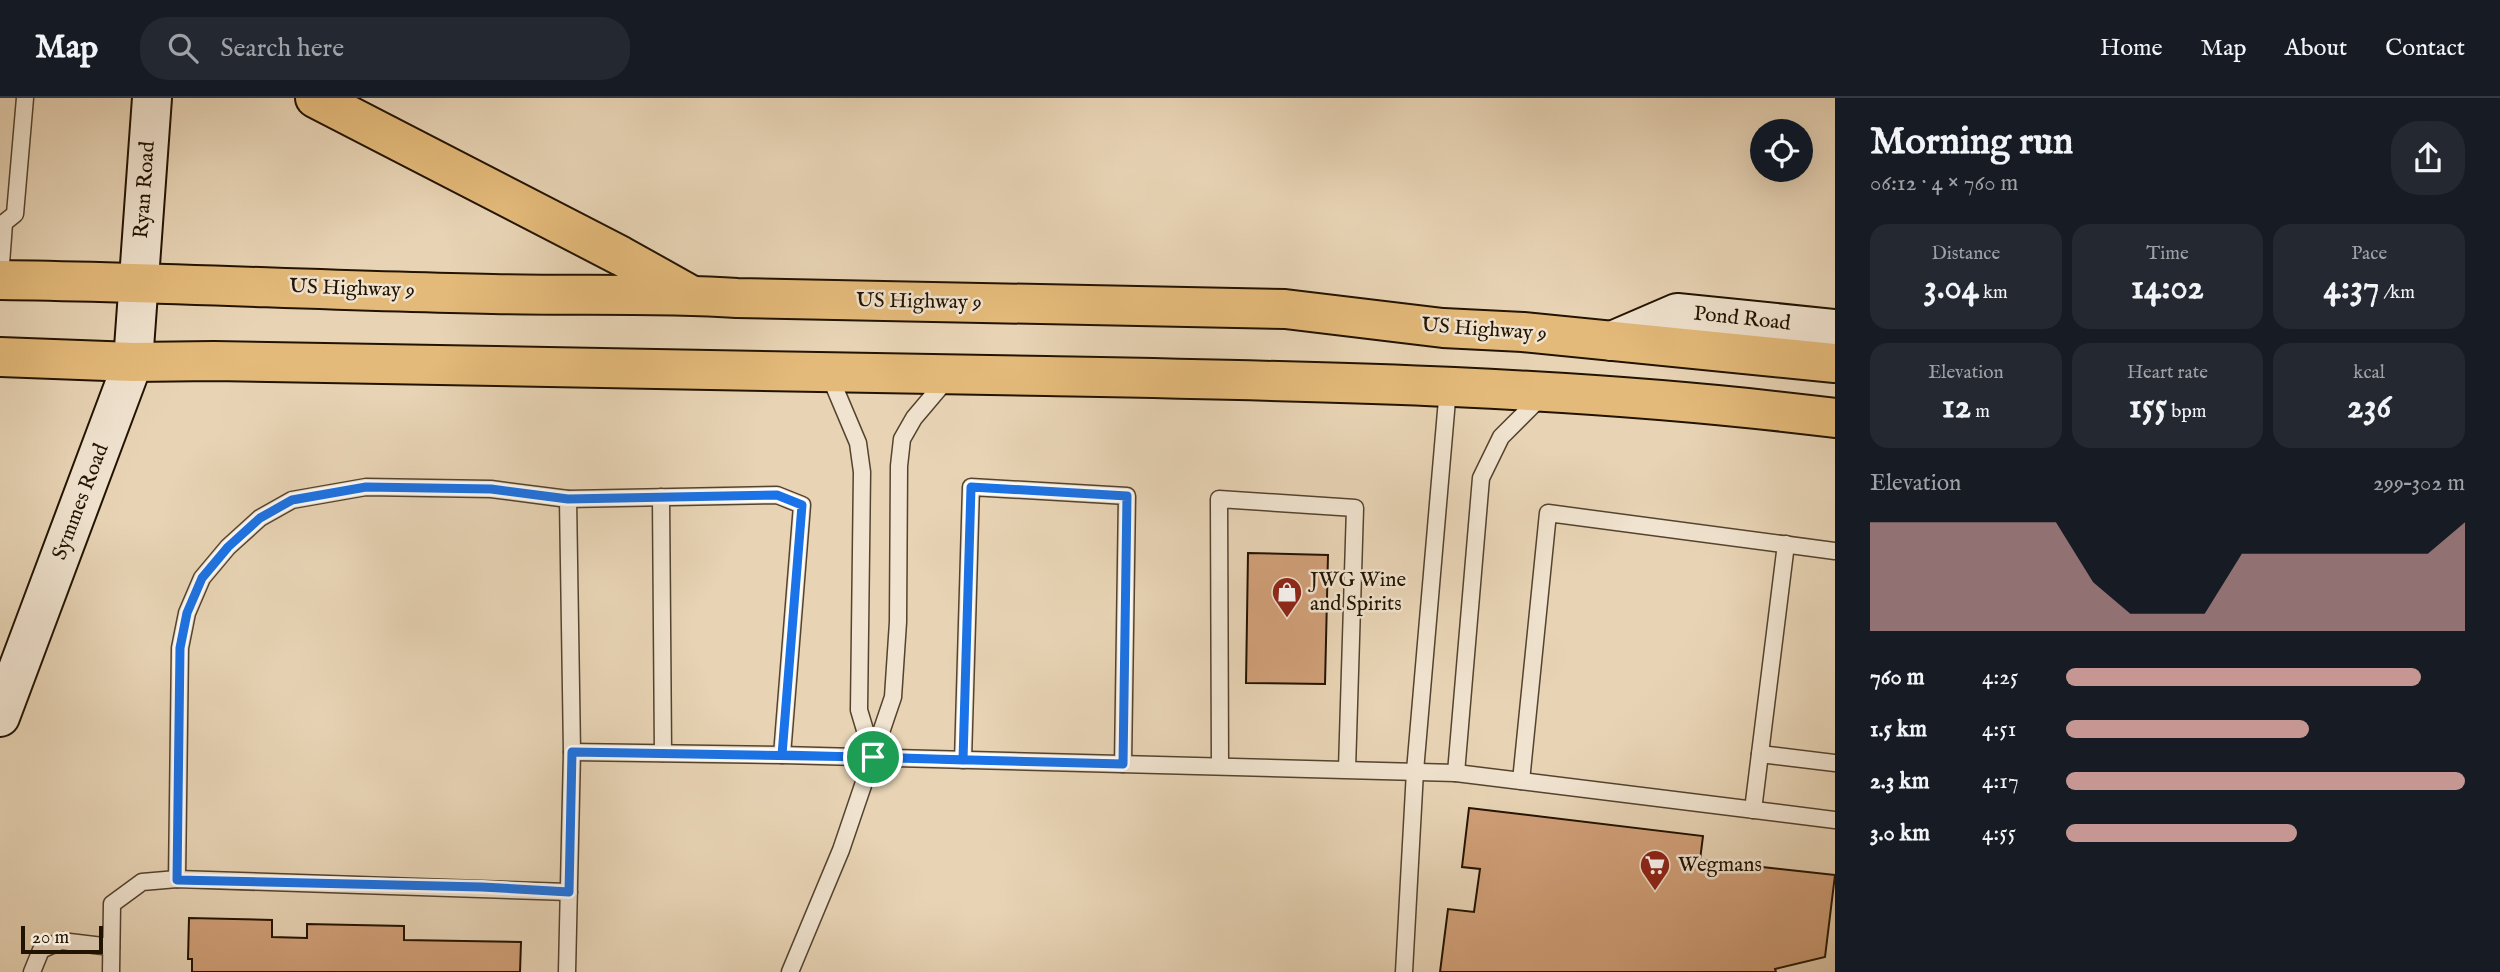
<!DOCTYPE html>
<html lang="en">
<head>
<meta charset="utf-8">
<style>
	body { margin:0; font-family:"IM FELL English",serif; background:#242831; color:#f1f3f6; height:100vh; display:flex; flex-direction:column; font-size:26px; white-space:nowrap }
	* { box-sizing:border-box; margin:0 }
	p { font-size:23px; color:#9ea1a6 }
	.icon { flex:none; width:38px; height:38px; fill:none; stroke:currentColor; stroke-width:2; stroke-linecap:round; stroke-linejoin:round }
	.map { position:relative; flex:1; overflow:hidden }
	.panel { display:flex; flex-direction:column; background:#171b24; width:665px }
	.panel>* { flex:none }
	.tools { position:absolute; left:1750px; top:21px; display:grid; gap:14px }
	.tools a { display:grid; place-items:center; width:63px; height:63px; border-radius:50%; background:#171b24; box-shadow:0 7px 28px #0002; font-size:35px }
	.scale { position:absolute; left:21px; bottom:18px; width:82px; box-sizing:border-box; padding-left:7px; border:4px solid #221301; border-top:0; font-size:19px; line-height:24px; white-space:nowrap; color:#221301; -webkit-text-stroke:5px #f0e3cf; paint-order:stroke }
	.pin { position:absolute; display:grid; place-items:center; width:60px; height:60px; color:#fff; margin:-30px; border:4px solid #fff; border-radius:50%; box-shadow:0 2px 7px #0007 }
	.round { display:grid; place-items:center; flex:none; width:74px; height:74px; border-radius:28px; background:#242831 }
	.summary { display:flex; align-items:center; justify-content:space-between; height:119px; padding:0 35px }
	h1 { font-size:38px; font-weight:700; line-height:52px }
	.metrics { display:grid; grid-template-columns:repeat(3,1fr); gap:10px; height:119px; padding:7px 35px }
	.metrics div { display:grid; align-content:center; border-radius:18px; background:#242831; text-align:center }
	.metrics b { font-size:35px; font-weight:700 }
	.metrics small { font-size:19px; font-weight:400 }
	.metrics p { font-size:19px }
	.chart { height:196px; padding:14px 35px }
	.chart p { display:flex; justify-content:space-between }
	.chart svg { width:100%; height:126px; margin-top:7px; fill:#c59692; opacity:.7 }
	ul { padding:0 35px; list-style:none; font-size:23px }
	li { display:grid; grid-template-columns:112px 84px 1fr; align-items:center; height:52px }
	li i { height:18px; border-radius:9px; background:#c59692 }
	header { display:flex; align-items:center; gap:42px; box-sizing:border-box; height:98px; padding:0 35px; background:#171b24; border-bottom:2px solid #363941 }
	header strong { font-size:33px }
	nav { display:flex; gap:38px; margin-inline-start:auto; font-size:24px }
	.search { width:490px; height:63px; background:#242831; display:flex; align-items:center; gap:18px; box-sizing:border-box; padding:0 24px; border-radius:28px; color:#9ea1a6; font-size:26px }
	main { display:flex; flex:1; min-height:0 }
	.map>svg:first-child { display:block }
</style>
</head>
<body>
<header>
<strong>Map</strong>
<div class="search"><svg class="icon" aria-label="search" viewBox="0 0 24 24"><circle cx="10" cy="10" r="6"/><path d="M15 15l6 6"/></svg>Search here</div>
<nav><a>Home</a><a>Map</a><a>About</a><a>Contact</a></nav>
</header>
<main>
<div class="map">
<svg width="1835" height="874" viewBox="0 0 1835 874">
	<rect width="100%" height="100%" fill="#e8d4b5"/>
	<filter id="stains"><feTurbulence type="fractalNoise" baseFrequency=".00286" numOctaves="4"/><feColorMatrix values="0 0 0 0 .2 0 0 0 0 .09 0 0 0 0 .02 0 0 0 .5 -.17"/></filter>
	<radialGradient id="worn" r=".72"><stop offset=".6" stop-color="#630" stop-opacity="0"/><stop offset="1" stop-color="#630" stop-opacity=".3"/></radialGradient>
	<g fill="#d1a079" stroke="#221301" stroke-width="2">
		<path d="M1248,455L1328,457L1325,586L1246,585Z"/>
		<path d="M1469,710L1703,738L1700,762L1835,777L1825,859L1775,871L1776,874H1440L1448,811L1474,814L1480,771L1462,769Z"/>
		<path d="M189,820L272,822V839L307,840V826L404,828V842L521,844L520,874H192V861H188Z"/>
	</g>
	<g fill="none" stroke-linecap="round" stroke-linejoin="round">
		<g stroke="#54432e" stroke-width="19">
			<g id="lane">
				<path d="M0,128L15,116L25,0"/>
				<path d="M0,180L4,125"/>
				<path d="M828,274L858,345L862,374L859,612L873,659"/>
				<path d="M661,399L663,655"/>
				<path d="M572,654L782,657L1456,675L1835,722"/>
				<path d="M1760,656L1835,665"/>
				<path d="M963,662L971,389L1127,398L1123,666"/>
				<path d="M1220,668L1219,401L1355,410L1347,671"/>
				<path d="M1456,675L1481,380L1501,339L1542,298"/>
				<path d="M1521,683L1548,415L1835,453"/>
				<path d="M1753,712L1786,446"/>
				<path d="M177,781L180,550L187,515L202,480L228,449L260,420L292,402L366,389L491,391L568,401L777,397L802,407L782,657"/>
				<path d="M32,874L41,852L61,843L111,849"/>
				<path d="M111,874L112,806L142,784L177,781L569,794"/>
				<path d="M567,874L572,654L568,401"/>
				<path d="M790,874L841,752L893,599L898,524L899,368L902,341L914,320L947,281"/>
				<path d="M1404,874L1415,673L1448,290"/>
			</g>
		</g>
		<g stroke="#221301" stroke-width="42">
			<g id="secondary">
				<path d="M1612,243L1677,215L1835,231"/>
				<path d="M0,619L133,264L152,0"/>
			</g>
		</g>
		<g stroke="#221301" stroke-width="42">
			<g id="highway">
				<path d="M315,0L621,158L689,196"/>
				<path d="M0,182C165,184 329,193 493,196C575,198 656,195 737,200L1285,211L1443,230L1523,234L1835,265"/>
				<path d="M0,259L133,264L214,263C491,268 768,273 1046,278C1309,283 1573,287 1835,320"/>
			</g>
		</g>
		<use href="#lane" stroke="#f0e3cf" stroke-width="16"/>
		<use href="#secondary" stroke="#f0e3cf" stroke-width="38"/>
		<use href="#highway" stroke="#e4ba7a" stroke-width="38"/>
	</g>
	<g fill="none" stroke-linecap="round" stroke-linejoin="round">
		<g stroke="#fff" stroke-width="14">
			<path id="route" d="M873,659L572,654L569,794L482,789L177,782L180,550L187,515L202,480L228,449L260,420L292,402L366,389L491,391L568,401L777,397L802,407L782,657C895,660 1009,663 1123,666L1127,398L971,389L963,662L873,659"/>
		</g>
		<use href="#route" stroke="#1a73e8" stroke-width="9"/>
	</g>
	<defs>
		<g id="shop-pin" transform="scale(1.575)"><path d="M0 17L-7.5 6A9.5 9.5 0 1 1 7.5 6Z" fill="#8f2418" stroke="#f0e3cf"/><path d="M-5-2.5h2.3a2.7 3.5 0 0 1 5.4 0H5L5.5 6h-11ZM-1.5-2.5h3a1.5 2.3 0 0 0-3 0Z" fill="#fff"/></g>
		<g id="supermarket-pin" transform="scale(1.575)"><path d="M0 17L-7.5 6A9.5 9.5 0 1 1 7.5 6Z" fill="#8f2418" stroke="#f0e3cf"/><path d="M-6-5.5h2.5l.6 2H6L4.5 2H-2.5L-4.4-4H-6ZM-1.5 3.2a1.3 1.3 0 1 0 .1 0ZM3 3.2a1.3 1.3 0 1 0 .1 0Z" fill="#fff"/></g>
	</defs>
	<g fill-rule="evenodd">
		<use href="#shop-pin" x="1287" y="494"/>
		<use href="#supermarket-pin" x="1655" y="767"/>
	</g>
	<g text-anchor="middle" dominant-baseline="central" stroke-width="5" stroke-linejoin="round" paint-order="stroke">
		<g font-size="21" fill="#221301" stroke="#f0e3cf">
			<text transform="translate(145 92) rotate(-86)">Ryan Road</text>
			<text transform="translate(352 191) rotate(2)">US Highway 9</text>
			<text transform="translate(919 204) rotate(1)">US Highway 9</text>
			<text transform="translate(1742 221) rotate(6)">Pond Road</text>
			<text transform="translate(1484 232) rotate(4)">US Highway 9</text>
			<text transform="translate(81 404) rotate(-69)">Symmes Road</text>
		</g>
		<g font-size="21" fill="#221301" stroke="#f0e3cf" text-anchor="start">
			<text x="1310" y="482">JWG Wine<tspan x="1310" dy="24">and Spirits</tspan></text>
			<text x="1678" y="767">Wegmans</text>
		</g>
	</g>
	<rect width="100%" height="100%" filter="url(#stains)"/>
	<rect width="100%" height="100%" fill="url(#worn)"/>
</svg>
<div class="tools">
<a><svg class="icon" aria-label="locate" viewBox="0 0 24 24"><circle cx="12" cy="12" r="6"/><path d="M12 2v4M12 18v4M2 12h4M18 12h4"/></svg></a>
</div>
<div class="scale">20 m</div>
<div class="pin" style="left:873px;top:659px;background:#1e9e55"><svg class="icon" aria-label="arrive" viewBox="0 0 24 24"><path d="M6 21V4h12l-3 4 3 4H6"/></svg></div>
</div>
<section class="panel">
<div class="summary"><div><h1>Morning run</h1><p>06:12 · 4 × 760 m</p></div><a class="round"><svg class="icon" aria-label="share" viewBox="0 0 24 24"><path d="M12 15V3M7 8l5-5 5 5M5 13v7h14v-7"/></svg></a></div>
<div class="metrics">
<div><p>Distance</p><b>3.04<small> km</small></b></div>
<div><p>Time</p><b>14:02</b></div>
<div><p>Pace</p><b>4:37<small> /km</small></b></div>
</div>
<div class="metrics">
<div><p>Elevation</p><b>12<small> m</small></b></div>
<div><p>Heart rate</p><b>155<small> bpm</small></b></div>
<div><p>kcal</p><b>236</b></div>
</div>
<div class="chart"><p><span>Elevation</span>299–302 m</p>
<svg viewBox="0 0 160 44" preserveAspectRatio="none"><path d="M0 44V6L10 6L20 6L30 6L40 6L50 6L60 27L70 38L80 38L90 38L100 17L110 17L120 17L130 17L140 17L150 17L160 6V44z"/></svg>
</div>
<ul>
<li><b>760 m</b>4:25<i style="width:89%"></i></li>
<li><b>1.5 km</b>4:51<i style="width:61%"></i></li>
<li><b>2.3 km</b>4:17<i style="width:100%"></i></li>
<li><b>3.0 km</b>4:55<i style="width:58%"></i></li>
</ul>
</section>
</main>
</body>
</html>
